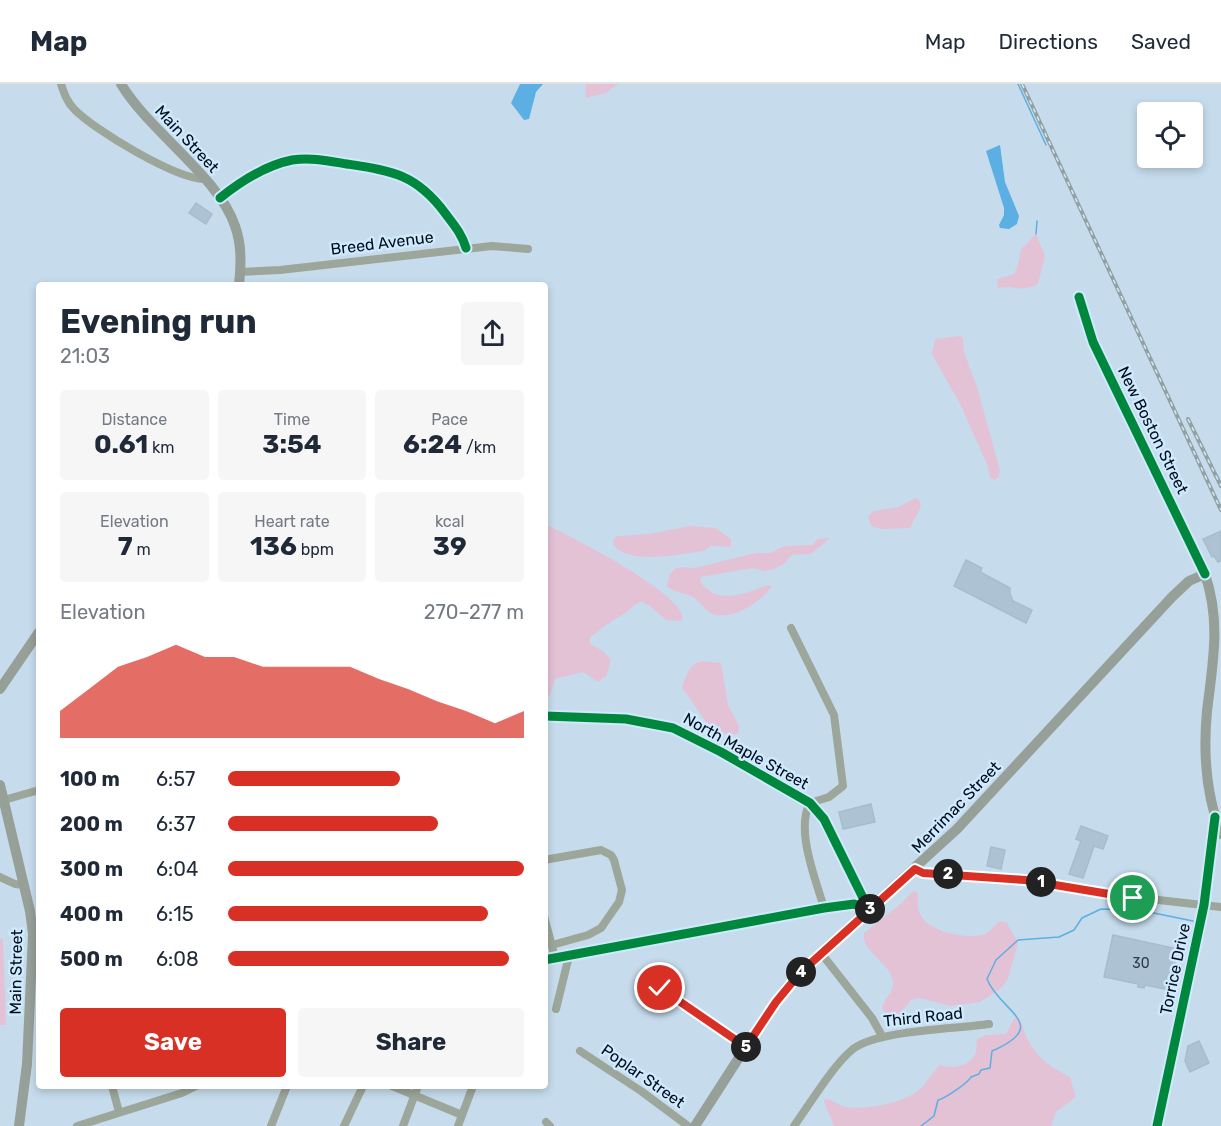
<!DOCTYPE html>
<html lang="en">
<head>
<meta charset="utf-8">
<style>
	body { margin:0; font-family:Rubik,sans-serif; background:#f6f6f7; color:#1f2937; height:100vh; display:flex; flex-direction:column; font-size:22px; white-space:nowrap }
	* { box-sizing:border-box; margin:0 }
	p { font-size:20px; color:#747a83 }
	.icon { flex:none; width:33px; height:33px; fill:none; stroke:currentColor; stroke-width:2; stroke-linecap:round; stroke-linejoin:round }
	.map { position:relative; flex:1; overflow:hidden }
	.sheet { position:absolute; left:36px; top:198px; width:512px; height:807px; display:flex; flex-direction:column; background:#fff; border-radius:6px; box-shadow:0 3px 9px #0003 }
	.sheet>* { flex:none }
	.controls { position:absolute; left:1137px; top:18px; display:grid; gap:12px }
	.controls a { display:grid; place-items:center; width:66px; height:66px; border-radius:6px; background:#fff; box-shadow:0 3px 9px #0003; font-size:30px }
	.pin { position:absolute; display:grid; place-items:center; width:51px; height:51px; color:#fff; margin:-26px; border:3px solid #fff; border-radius:50%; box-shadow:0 2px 6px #0007 }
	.km { position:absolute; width:30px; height:30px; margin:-15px; border-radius:50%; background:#222; color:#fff; font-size:16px; line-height:30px; text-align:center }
	.round { display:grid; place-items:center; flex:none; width:63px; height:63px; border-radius:6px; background:#f6f6f7 }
	.headline { display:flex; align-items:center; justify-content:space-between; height:102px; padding:0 24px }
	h1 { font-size:33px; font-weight:700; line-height:45px }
	.figures { display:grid; grid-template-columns:repeat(3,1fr); gap:9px; height:102px; padding:6px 24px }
	.figures div { display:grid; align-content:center; border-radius:6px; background:#f6f6f7; text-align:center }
	.figures b { font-size:26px; font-weight:700 }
	.figures small { font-size:16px; font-weight:400 }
	.figures p { font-size:16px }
	.chart { height:168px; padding:12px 24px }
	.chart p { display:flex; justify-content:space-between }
	.chart svg { width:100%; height:108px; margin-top:6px; fill:#d93025; opacity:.7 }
	.action { display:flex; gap:12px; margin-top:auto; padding:12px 24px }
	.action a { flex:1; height:69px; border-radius:6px; background:#d93025; color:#fff; font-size:24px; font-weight:700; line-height:69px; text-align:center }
	.action a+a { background:#f6f6f7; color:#1f2937 }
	ul { padding:0 24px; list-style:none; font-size:20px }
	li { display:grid; grid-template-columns:96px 72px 1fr; align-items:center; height:45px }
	li i { height:15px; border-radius:8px; background:#d93025 }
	header { display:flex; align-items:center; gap:36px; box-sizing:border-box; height:84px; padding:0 30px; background:#fff; border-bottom:2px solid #e0e1e3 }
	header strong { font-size:28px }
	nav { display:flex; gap:33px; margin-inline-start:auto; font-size:21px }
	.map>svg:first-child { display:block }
</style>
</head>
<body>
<header>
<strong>Map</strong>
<nav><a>Map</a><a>Directions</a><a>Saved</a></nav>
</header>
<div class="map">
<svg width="1221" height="1042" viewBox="0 0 1221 1042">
	<rect width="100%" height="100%" fill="#c6dcec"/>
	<g fill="#e4c2d6">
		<path d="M586,0H618L606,9L585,14Z"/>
		<path d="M1036,150L1045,172L1038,200C1023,209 1013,201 998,204L997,195L1014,190L1018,181L1021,165Z"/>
		<path d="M960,252L963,254L964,268L977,303L1000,386L999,392L995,396L990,394L987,380L960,320L932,270L935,255Z"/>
		<path d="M916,414L919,416L921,423L910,444L881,445L871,442L868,432L874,427L898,423Z"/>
		<path d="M545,440C570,452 681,508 683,534L680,537L666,536L650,522L642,518C633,519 630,527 622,531C609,539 602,543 590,554V560L603,567L611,576L607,591L598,598L583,588L555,595L550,611L545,616Z"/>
		<path d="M690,442L715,444L731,455V463L711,462L704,467C681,470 627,482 613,460L614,454L618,452L649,450Z"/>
		<path d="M830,454L811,470L792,471L784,480L774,485L765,487L753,484L701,493L700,497C716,522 746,510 767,501L772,502C761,518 735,535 715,531C705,528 701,518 693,513C684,508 676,510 667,502L669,492L674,485L681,483L694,484L756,469H769L785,462L812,461L818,455Z"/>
		<path d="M702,577L721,579L728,621L739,642L738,650C707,654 699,623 682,604C686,592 689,580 702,577Z"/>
		<path d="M913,807L918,809C918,817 917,826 921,832C931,848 966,855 982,851C990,849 994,842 1000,837L1007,839L1018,859L1007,897L1000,905L980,918L950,922L920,914L911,916L892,939L888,938L886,929L882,924C884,914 894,908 893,898C891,878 861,868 864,849L902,819Z"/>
		<path d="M0,855H3L6,941H0Z"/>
		<path d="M1016,931C1024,939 1023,947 1028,956C1039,976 1051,983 1070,993L1076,1013L1056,1028L1051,1042H834L824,1018L825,1015C834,1016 839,1022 847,1023C868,1026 902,1019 919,1006C927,999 932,988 940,981C952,985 969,983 975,970C977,966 976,960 977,955L986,951L1006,950Z"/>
	</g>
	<g fill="#5cafe2">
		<path d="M520,0H543L536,8L529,35L524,36L511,19Z"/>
		<path d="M1000,61L1005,98L1019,132L1017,140L1009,145L1000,144L999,141L1004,131V124L986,67Z"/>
	</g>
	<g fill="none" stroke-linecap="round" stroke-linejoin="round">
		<g stroke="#5cafe2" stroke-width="1.5">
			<path d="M1018,0L1046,61"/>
			<path d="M1036,150L1037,137"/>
			<path d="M921,1042L934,1032L938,1016C944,1015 968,999 971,993L979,990L981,986L990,984L992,967C1053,941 999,927 987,895L996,876L1018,856L1059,853L1074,846L1082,834L1101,825L1139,826L1193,837"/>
		</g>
	</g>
	<g fill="#adc3d4" stroke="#a7bdcd" stroke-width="1.5">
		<path d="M196,119L212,130L206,140L189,129Z"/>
		<path d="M1221,447V477L1218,478L1214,472L1212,473L1203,455Z"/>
		<path d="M966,476L982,484L980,488L1010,504V510L1013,517L1032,526L1026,539L954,502Z"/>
		<path d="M871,720L875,738L843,745L839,728Z"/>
		<path d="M1081,742L1108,752L1103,765L1094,762L1083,794L1069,790L1081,757L1076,755Z"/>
		<path d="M991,763L1005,766L1001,785L987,782Z"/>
		<path d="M1113,851L1178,865L1170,906L1145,901L1144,904L1138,903V900L1104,893Z"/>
		<path d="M1199,957L1209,979L1190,988L1185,977L1188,962Z"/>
	</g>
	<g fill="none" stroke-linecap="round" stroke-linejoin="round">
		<g stroke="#9ca69a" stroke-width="8">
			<path d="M61,0C64,9 67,18 74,25C94,46 176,95 204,95"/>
			<path d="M220,114C240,98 267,81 292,76C311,73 329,77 347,80C392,87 416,90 445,129C454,141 462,150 466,164"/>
			<path d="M240,188L280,186L492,162L528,165"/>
			<path d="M1079,213L1093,258L1205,490"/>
			<path d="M791,544L834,631L843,702L829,713L810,719C795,746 816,796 824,824"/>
			<path d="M545,632L626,635L673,644L721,668L810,719L824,735L869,826"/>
			<path d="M4,716L39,706"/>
			<path d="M544,776L601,766L611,771L614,776L622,806L619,818L601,844L588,851L552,861"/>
			<path d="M915,785L923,789L1011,794L1105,810L1221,823"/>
			<path d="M0,793L15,800L24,801"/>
			<path d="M544,832L555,874"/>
			<path d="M821,869L872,934L882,952"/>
			<path d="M544,876L824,824L854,820L868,826"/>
			<path d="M659,894L661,906L746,963"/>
			<path d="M556,925L569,872"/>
			<path d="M580,967L641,1007L688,1042"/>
			<path d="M112,1002L119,1028"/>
			<path d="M392,1002L462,1031"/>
			<path d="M546,1038L550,1042"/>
			<path d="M77,1042L182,1009L196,1002"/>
			<path d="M271,1042L287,1002"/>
			<path d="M344,1042L363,1002"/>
			<path d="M403,1042L418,1002"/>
			<path d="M458,1042L473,1002"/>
			<path d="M794,1042C810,1020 833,981 853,965C878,946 955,945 989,940"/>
			<path d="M1157,1042L1204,821L1215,736"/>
		</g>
		<g stroke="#96a099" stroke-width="10">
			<path d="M121,0C149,47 219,93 235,142C242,161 241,181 239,201"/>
			<path d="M0,605L39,548"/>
			<path d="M0,701L30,827L33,850L27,980L19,1042"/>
			<path d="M695,1042L760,941L787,903L812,877L957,745L1172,513L1189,497L1205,490C1221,538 1213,577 1207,627C1203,669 1206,711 1221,750"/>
		</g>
		<g stroke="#92a0a1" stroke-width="4">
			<g id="rail">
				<path d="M1022,0L1221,426"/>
				<path d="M1188,335L1221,402"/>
			</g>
		</g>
		<use href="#rail" stroke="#cfe9fd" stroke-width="1.5" stroke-dasharray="4.5" stroke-linecap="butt"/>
		<g stroke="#cfe9fd" stroke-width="13">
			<g id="cycleway">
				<path d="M220,114C240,98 267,81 292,76C311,73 329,77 347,80C392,87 416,90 445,129C454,141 462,150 466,164"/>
				<path d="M1079,213L1093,258L1205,490"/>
				<path d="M545,632L626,635L673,644L721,668L810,719L824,735L869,826"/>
				<path d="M544,876L824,824L854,820L869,826"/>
				<path d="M1157,1042L1204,821L1215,733"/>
			</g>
		</g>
		<use href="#cycleway" stroke="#00873e" stroke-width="9"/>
	</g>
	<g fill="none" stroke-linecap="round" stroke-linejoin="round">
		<g stroke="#fff" stroke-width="12">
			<path id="route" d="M660,904L746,963L776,918L800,889L915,785L923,789L1025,796L1133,814"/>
		</g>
		<use href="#route" stroke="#d93025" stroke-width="8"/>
	</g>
	<g text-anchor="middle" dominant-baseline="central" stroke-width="5" stroke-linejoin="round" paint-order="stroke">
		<g font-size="14" fill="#2d3c4d">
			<text x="1141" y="879">30</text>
		</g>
		<g font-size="16" fill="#000d1d" stroke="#cfe9fd">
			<text transform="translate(187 55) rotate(47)">Main Street</text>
			<text transform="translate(382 159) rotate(-7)">Breed Avenue</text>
			<text transform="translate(1153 346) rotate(64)">New Boston Street</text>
			<text transform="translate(746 667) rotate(29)">North Maple Street</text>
			<text transform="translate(956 723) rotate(-46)">Merrimac Street</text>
			<text transform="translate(1175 885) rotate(-78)">Torrice Drive</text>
			<text transform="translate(16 888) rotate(-89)">Main Street</text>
			<text transform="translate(923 933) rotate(-6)">Third Road</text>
			<text transform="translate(643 992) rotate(35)">Poplar Street</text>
		</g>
	</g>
</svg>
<div class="controls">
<a><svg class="icon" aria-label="locate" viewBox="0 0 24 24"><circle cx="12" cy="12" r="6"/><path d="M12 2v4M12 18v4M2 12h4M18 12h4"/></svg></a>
</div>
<div class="pin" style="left:1133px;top:814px;background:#1e9e55"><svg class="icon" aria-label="arrive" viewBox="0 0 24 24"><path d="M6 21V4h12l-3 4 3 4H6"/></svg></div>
<div class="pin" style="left:660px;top:904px;background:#d93025"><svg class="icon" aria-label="check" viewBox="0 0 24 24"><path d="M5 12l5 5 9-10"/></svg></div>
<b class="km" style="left:1041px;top:798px">1</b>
<b class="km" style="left:948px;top:790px">2</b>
<b class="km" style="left:870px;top:825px">3</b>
<b class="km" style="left:801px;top:888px">4</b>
<b class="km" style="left:746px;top:963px">5</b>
<section class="sheet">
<div class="headline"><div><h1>Evening run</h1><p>21:03</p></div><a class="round"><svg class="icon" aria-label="share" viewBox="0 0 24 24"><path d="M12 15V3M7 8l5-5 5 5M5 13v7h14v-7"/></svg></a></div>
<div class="figures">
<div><p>Distance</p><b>0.61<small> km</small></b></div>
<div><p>Time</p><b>3:54</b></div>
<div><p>Pace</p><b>6:24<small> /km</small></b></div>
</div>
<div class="figures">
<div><p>Elevation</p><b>7<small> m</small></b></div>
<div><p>Heart rate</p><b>136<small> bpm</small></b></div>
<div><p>kcal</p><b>39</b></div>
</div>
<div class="chart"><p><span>Elevation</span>270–277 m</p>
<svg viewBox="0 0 160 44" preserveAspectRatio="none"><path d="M0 44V33L10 24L20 15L30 11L40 6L50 11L60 11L70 15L80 15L90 15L100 15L110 20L120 24L130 29L140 33L150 38L160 33V44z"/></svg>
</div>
<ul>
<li><b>100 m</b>6:57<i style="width:58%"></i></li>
<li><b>200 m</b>6:37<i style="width:71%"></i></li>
<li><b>300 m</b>6:04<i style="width:100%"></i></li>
<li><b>400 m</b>6:15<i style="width:88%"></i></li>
<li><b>500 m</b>6:08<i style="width:95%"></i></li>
</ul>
<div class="action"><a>Save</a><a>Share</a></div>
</section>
</div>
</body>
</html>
